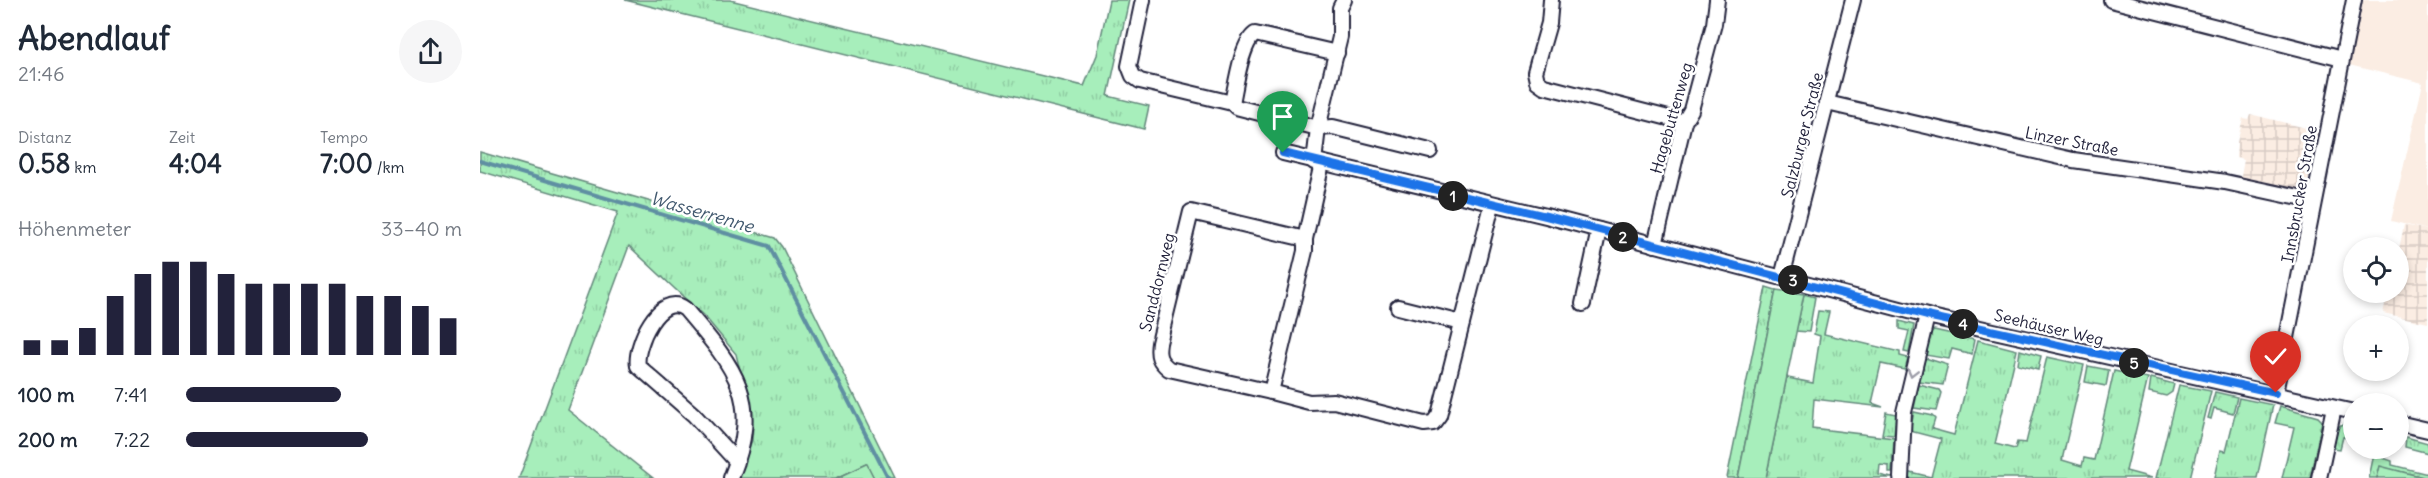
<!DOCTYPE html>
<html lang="de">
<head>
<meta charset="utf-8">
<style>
	body { margin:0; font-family:Delius,sans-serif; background:#f6f6f7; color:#1f2937; height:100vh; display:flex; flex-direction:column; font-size:22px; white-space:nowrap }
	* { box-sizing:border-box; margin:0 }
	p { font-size:20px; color:#747a83 }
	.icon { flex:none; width:33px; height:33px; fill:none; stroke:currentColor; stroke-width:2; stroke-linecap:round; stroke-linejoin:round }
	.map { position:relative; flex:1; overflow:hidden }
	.details { display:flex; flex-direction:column; background:#fff; width:480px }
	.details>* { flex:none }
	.buttons { position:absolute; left:1863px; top:237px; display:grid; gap:12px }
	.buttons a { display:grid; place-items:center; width:66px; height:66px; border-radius:50%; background:#fff; box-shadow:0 3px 9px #0003; font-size:30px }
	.pin { position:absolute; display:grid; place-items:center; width:51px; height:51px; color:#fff; margin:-62px -26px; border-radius:50% 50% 50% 0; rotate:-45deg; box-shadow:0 0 6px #0007 }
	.pin .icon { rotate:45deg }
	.km { position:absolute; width:30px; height:30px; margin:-15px; border-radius:50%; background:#222; color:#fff; font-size:16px; line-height:30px; text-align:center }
	.round { display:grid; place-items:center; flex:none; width:63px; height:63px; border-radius:32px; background:#f6f6f7 }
	.summary { display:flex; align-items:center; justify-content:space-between; height:102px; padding:0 18px }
	h1 { font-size:33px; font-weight:800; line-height:45px }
	.metrics { display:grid; grid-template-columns:repeat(3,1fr); gap:9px; height:102px; padding:6px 18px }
	.metrics div { display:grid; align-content:center }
	.metrics b { font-size:26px; font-weight:800 }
	.metrics small { font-size:16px; font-weight:400 }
	.metrics p { font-size:16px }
	.chart { height:168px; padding:12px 18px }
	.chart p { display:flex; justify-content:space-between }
	.chart svg { width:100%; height:108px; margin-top:6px; stroke:#22223b; stroke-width:6 }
	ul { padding:0 18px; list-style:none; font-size:20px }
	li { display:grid; grid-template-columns:96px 72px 1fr; align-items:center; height:45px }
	li i { height:15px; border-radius:8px; background:#22223b }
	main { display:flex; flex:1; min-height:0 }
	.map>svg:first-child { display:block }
</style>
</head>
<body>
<main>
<section class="details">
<div class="summary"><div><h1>Abendlauf</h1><p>21:46</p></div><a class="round"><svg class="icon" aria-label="share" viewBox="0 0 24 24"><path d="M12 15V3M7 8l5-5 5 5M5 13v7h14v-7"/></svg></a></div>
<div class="metrics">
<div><p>Distanz</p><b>0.58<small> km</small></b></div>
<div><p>Zeit</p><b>4:04</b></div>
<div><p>Tempo</p><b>7:00<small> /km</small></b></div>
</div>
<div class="chart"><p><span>Höhenmeter</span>33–40 m</p>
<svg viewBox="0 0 160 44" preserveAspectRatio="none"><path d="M5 44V38M15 44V38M25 44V33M35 44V20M45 44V11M55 44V6M65 44V6M75 44V11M85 44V15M95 44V15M105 44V15M115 44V15M125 44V20M135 44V20M145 44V24M155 44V29"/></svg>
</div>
<ul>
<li><b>100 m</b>7:41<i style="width:56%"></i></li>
<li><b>200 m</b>7:22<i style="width:66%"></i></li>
</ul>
</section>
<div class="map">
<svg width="1948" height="478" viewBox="0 0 1948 478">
	<defs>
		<pattern id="industrial-grid" width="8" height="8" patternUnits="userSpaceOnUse" patternTransform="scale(1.5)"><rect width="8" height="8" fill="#fbede3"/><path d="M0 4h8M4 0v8" fill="none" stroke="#d7cbc4"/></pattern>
		<pattern id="grass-tufts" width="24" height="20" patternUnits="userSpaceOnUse" patternTransform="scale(1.5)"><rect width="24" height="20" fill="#a7eebb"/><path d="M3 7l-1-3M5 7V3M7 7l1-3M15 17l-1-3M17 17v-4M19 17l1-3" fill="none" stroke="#8fcca2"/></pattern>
	</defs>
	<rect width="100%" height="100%" fill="#fff"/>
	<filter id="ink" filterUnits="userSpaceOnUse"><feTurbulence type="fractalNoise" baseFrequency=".0167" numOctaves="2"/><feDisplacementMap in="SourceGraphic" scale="12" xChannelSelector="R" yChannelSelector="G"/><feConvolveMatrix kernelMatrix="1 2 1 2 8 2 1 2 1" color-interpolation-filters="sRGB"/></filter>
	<g filter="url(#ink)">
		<path fill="#fbede3" d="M1883,0H1948V230L1911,221L1943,83L1869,65Z"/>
		<g fill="url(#industrial-grid)">
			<path d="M1770,114L1838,131L1827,188L1818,194L1760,180L1764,159L1756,157L1757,142L1763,118L1768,119Z"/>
			<path d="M1924,225L1948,230V323L1903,313L1908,293L1918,292L1919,249Z"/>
		</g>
		<g fill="url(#grass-tufts)" stroke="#64887b" stroke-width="1.5">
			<path d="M145,0H250L604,86L617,55L629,0H649L628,96L669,106L664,129Z"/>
			<path d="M0,152L295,238L302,247L415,478H394L386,464L356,478H258L272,440L273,425L256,354L226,318L149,246L88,410L173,478H39L138,212L0,171Z"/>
			<path d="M1286,287L1296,290L1258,478H1247Z"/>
			<path d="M1324,294L1335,297L1329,332L1316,331Z"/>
			<path d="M1338,311L1349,312L1344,334L1420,352V356L1428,358L1425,369L1401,364L1392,403L1403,407L1334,399L1332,428L1414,438L1412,473H1409V466L1400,465L1399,475L1412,478H1286L1307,376L1308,378L1333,383L1340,336L1334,334Z"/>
			<path d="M1419,321L1434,325L1429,353L1424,352L1429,331L1419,329Z"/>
			<path d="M1454,330L1495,339L1492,354L1472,349L1469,359L1445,355L1450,332Z"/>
			<path d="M1498,340L1537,350L1515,444L1535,449L1537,442L1546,443L1567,357L1604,365L1582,460L1602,466L1604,458L1614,460L1634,371L1668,378L1646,471L1672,478H1427L1426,471L1451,477L1461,439L1430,431L1434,412L1452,416L1455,419L1452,429L1474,435Z"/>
			<path d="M1540,350L1561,356L1558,370L1538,365Z"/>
			<path d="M1445,358L1468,365L1463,385L1439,382Z"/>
			<path d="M1608,366L1629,370L1626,386L1605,382Z"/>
			<path d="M1671,378L1694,384L1692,392L1686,396L1669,392Z"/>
			<path d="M1439,385L1459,390L1461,393L1456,411L1434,408Z"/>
			<path d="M1699,385L1731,391L1710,478H1676Z"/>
			<path d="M1735,392L1757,397L1753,413L1734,408L1731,419L1728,418Z"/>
			<path d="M1759,398L1793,405L1777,478H1735L1741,450L1746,451Z"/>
			<path d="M1800,406L1838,417L1842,421L1830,478H1802L1814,427L1795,423Z"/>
			<path d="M1406,412L1416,414L1414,435L1402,434Z"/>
			<path d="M1865,423L1873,425V439L1863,437L1860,449L1853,448L1858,428Z"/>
			<path d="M1926,437L1948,443V453L1925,447Z"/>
			<path d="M1895,449H1905L1903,458L1912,461V465L1948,474V478L1900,467L1897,478H1889Z"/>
		</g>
		<g fill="#a7eebb" stroke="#64887b" stroke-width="1.5">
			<path d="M1296,290L1324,294L1286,478H1258Z"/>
			<path d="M387,464L394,478H356L386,464Z"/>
			<path d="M1900,466L1946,478H1897Z"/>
		</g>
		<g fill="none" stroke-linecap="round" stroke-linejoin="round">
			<path stroke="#5f8fa2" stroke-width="4" d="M0,161L289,246L408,478"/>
			<g stroke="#22223b" stroke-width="18">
				<g id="minor">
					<path d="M663,0L649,66L653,76L660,81L752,103L756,107L838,128L853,127L950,151"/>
					<path d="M1071,0L1069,23L1055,72L1057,81L1064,86L1204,122"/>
					<path d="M1631,0L1862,59"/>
					<path d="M752,103C756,85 761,44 775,34L857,53"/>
					<path d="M1347,103L1593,160L1745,182L1833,201"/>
					<path d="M803,153L1066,216L1447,316L1874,412"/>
					<path d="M834,162L838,128L860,37V8L864,0"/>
					<path d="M825,239L711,212L679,343C677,356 679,361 689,369L791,392L825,251V239L842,163"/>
					<path d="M1175,245L1204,122L1211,110L1234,24L1237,0"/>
					<path d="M1302,277L1373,0"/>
					<path d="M1103,304L1119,230"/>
					<path d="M918,307L982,323"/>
					<path d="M791,392L829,402L854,401L944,424L953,423L959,415L1012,205"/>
					<path d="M1796,393L1874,0"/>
					<path d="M1918,423L1948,430"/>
					<path d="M251,478C283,399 255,368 205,309C180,290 154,346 158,366L214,415L257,462"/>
					<path d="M1421,478L1424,412L1447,316"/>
					<path d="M1839,478L1854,408"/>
				</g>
			</g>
			<use href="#minor" stroke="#fff" stroke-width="14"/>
		</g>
		<defs><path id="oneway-chevron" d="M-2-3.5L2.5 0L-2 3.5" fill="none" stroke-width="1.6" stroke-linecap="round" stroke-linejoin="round" transform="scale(1.5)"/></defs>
		<use stroke="#9c9ca7" href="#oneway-chevron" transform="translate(1432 372) rotate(104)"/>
	</g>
	<g fill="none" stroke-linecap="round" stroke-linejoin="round" filter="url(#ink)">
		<g stroke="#fff" stroke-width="12">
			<path id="route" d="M803,153L1066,216L1447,316L1796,393"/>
		</g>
		<use href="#route" stroke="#1a73e8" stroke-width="8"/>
	</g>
	<g text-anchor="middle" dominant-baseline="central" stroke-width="5" stroke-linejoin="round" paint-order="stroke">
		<g font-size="16" fill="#22223b" stroke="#fff">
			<text transform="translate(1191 118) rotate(-74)">Hagebuttenweg</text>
			<text transform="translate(1322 135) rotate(-76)">Salzburger Straße</text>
			<text transform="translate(1592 141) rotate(11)">Linzer Straße</text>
			<text transform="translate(1819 194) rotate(-80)">Innsbrucker Straße</text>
			<text transform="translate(677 282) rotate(-76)">Sanddornweg</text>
			<text transform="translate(1569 327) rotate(13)">Seehäuser Weg</text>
		</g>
		<g font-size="18" font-style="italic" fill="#41586e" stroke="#fff">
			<text transform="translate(222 212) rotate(16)">Wasserrenne</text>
		</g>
	</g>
</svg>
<div class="buttons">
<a><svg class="icon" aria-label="locate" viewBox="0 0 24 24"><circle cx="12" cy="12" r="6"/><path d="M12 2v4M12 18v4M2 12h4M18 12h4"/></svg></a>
<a>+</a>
<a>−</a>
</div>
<div class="pin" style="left:803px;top:153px;background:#1e9e55"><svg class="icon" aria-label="arrive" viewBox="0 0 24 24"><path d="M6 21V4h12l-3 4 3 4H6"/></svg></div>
<div class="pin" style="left:1796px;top:393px;background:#d93025"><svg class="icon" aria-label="check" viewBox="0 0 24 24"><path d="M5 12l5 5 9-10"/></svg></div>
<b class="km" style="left:973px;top:196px">1</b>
<b class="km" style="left:1143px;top:237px">2</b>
<b class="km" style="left:1313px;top:280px">3</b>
<b class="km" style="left:1483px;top:324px">4</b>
<b class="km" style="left:1654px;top:363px">5</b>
</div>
</main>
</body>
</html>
